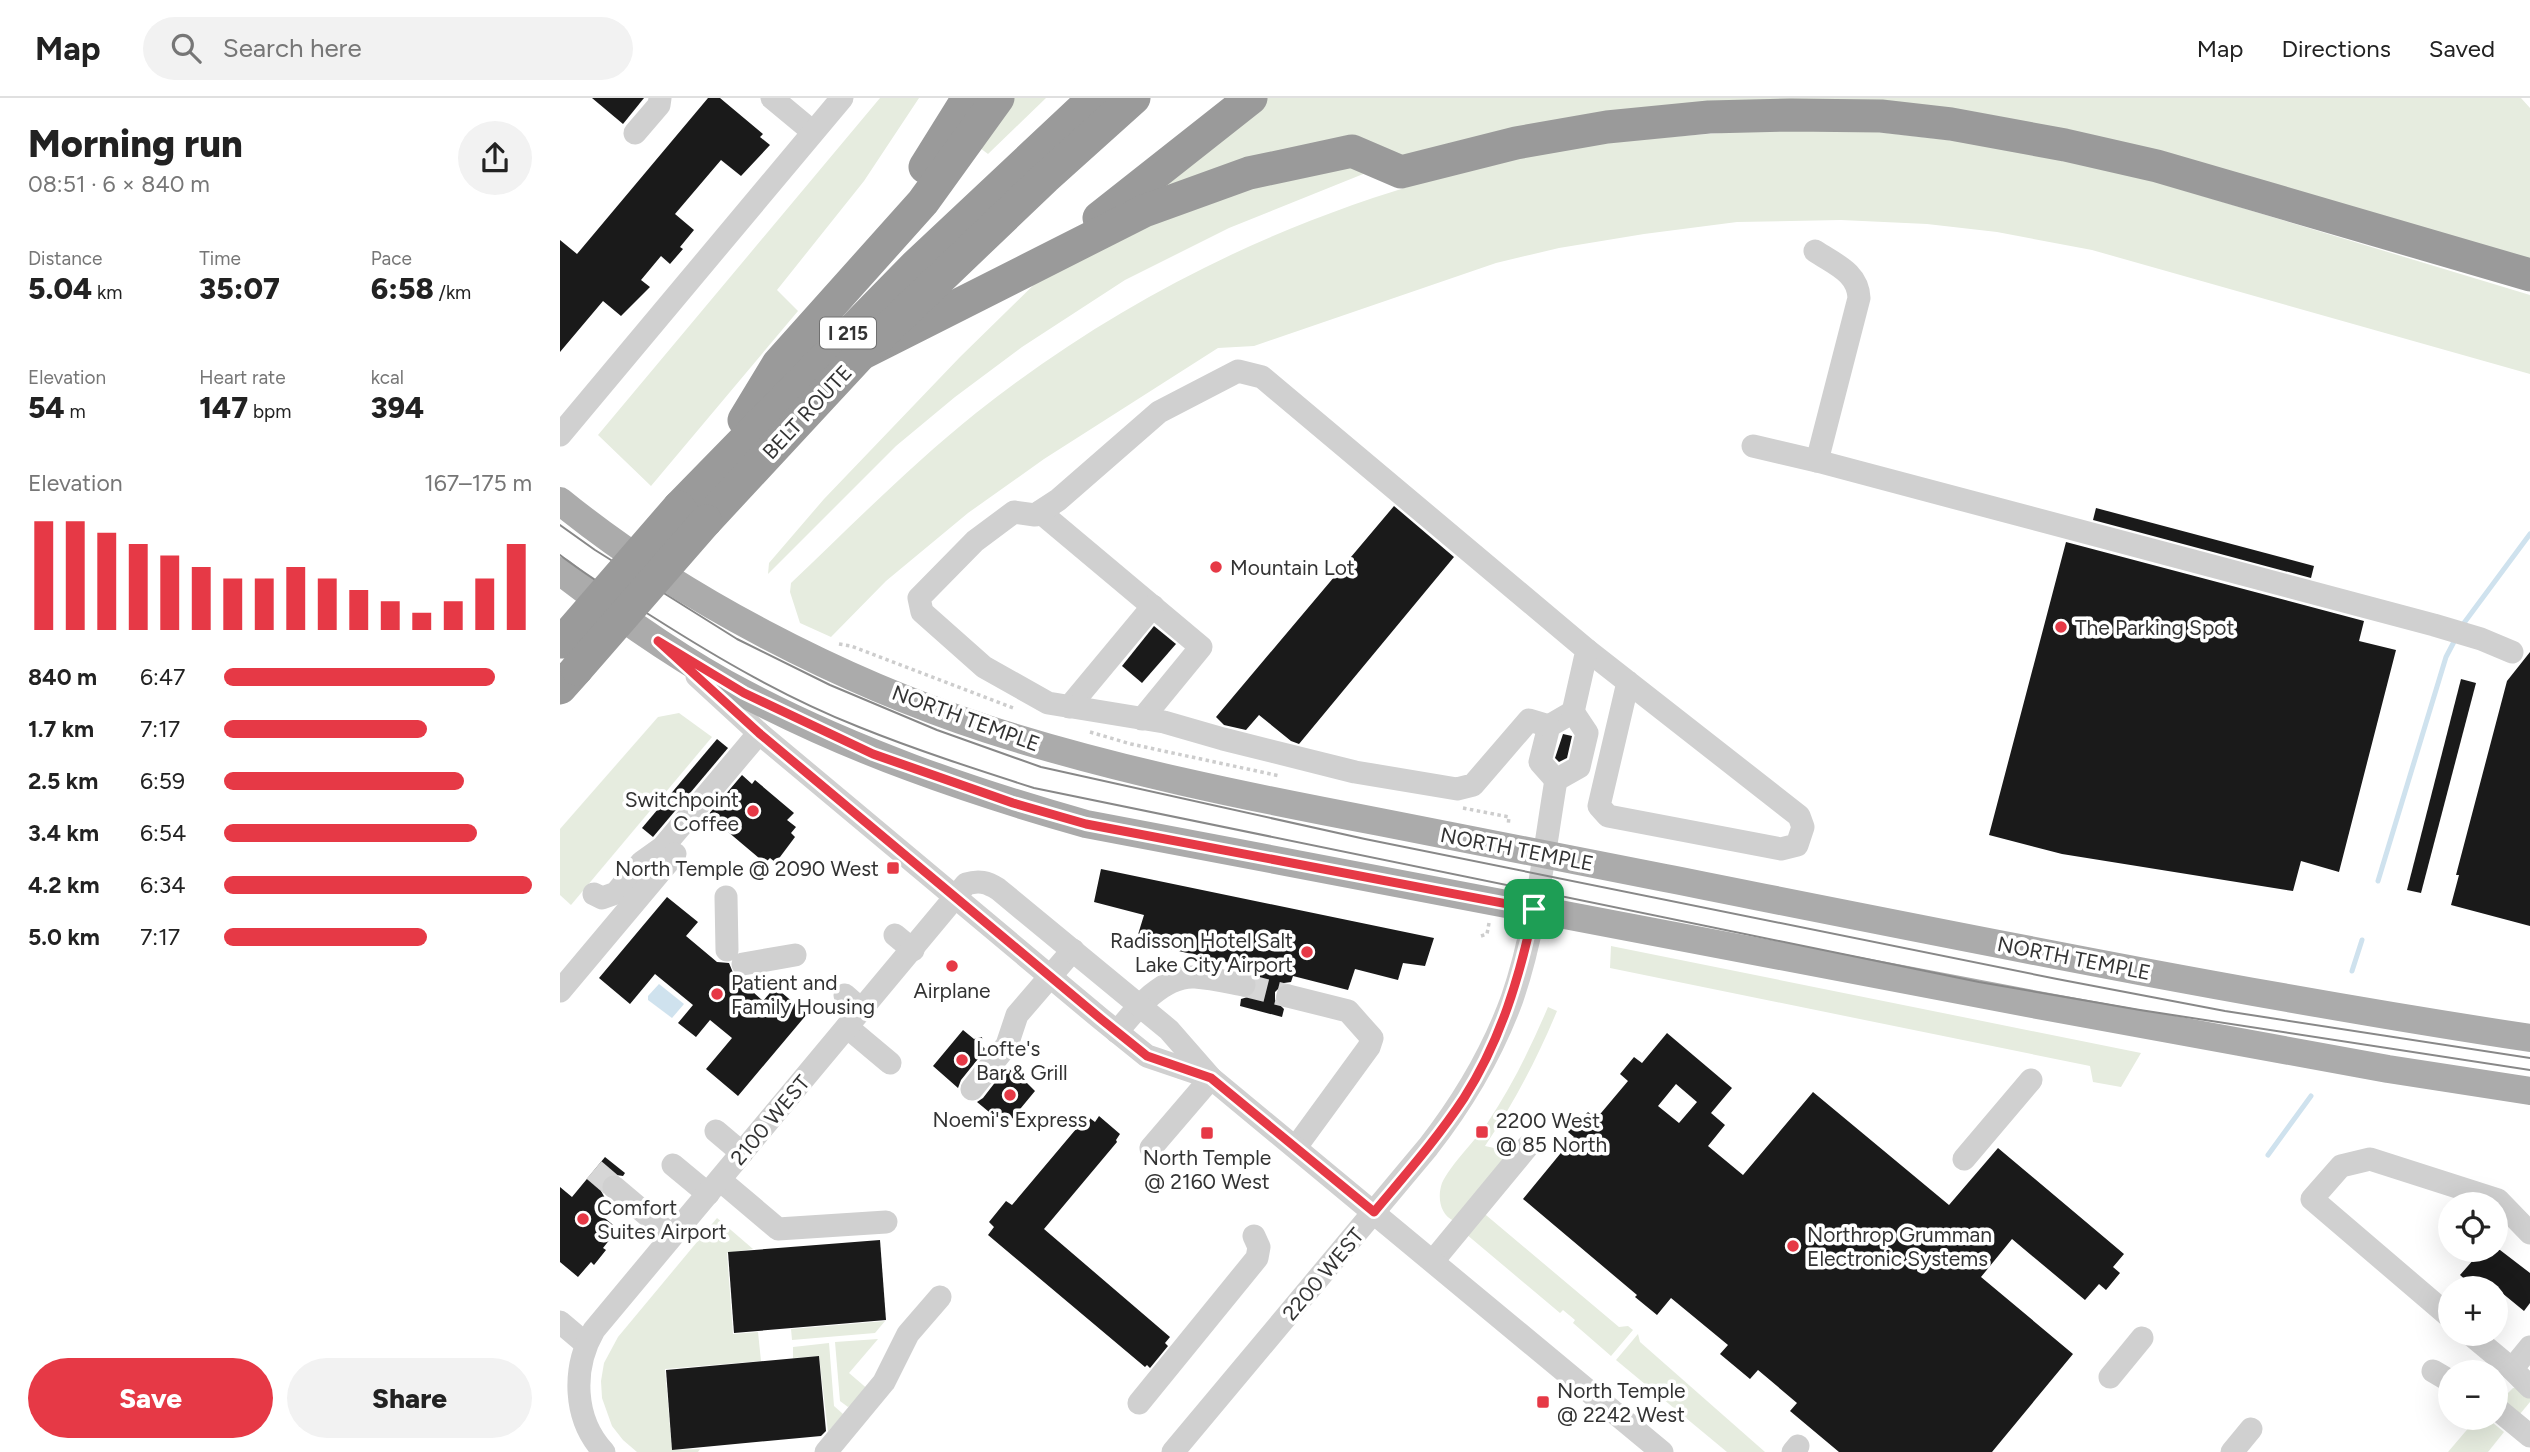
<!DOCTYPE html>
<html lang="en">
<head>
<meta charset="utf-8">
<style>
	body { margin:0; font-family:Figtree,sans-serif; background:#f2f2f2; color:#222; height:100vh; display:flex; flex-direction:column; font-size:26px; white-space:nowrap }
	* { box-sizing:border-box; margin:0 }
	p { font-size:23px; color:#767676 }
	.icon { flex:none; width:38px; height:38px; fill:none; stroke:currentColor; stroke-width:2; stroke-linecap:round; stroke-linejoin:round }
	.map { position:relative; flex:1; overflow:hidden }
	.panel { display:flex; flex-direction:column; background:#fff; width:560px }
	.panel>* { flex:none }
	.buttons { position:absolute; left:1878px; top:1094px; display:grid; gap:14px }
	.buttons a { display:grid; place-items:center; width:70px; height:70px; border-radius:50%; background:#fff; box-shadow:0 7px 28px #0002; font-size:35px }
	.pin { position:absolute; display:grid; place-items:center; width:60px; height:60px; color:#fff; margin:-30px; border-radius:14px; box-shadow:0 4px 10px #0006 }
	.round { display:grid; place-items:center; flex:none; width:74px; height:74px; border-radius:37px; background:#f2f2f2 }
	.head { display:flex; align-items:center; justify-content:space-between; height:119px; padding:0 28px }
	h1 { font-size:38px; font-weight:800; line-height:52px }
	.figures { display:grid; grid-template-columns:repeat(3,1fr); gap:10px; height:119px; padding:7px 28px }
	.figures div { display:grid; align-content:center }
	.figures b { font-size:30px; font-weight:800 }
	.figures small { font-size:19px; font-weight:400 }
	.figures p { font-size:19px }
	.chart { height:196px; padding:14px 28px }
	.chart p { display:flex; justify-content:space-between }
	.chart svg { width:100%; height:126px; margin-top:7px; stroke:#e63946; stroke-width:6 }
	.primary-button { display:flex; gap:14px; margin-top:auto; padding:14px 28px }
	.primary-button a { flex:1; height:80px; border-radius:42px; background:#e63946; color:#fff; font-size:28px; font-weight:800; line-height:80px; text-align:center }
	.primary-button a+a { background:#f2f2f2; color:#222 }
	ul { padding:0 28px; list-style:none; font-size:23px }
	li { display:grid; grid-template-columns:112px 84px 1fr; align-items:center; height:52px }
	li i { height:18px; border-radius:9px; background:#e63946 }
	header { display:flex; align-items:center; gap:42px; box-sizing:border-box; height:98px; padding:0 35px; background:#fff; border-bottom:2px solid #e0e0e0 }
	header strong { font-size:33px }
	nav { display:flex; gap:38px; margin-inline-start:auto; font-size:24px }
	.search { width:490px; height:63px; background:#f2f2f2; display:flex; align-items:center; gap:18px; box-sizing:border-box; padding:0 24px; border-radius:38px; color:#767676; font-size:26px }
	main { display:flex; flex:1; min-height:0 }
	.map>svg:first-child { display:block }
</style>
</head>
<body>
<header>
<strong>Map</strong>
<div class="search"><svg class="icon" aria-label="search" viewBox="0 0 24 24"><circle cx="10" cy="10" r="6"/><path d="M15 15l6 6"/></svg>Search here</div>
<nav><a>Map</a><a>Directions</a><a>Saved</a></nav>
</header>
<main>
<section class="panel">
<div class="head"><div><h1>Morning run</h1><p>08:51 · 6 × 840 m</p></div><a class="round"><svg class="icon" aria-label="share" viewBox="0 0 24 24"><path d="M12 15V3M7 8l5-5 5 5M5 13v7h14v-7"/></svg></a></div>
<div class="figures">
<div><p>Distance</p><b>5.04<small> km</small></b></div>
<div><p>Time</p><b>35:07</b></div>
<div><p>Pace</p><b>6:58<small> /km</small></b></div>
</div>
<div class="figures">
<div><p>Elevation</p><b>54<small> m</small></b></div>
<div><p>Heart rate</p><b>147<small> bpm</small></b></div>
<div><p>kcal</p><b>394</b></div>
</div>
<div class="chart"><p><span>Elevation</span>167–175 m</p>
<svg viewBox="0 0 160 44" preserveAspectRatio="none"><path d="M5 44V6M15 44V6M25 44V10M35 44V14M45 44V18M55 44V22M65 44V26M75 44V26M85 44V22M95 44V26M105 44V30M115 44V34M125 44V38M135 44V34M145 44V26M155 44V14"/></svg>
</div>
<ul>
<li><b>840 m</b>6:47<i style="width:88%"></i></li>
<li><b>1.7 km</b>7:17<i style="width:66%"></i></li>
<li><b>2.5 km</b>6:59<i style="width:78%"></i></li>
<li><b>3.4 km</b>6:54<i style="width:82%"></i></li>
<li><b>4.2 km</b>6:34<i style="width:100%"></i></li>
<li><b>5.0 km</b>7:17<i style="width:66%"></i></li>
</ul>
<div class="primary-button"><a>Save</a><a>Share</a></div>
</section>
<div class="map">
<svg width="1970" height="1354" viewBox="0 0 1970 1354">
	<rect width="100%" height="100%" fill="#fff"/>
	<g fill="#e6ecdf">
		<path d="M320,0H359L304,83L217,192L238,213L91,388L38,337Z"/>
		<path d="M454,0H486L428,56L420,50Z"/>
		<path d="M707,0H1961L1970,10V168L1399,13L838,62L669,130L565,182L462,249L395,299L336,348L208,476L209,465L264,401L400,259L496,165L621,63Z"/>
		<path d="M1240,30L1318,34L1440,48L1590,82L1970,197V276L1532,152L1437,134L1367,126L1281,122L1177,124L1084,136L999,150L936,165L694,248L658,250L484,361L408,415L326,483L271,539L240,525L230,494L231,485C291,428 351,367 416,315C555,205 708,128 878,80C919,69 959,57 1001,51C1080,40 1160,35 1240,30Z"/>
		<path d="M119,615L152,639L11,807L0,797V731L98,619Z"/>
		<path d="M1051,848L1581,955L1561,989L1533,984L1530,968L1050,870Z"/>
		<path d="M988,909L997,913C977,961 954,1005 925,1048L952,1054L894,1123C880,1117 877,1099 882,1085C890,1067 916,1042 928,1024C952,988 971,949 988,909Z"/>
		<path d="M920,1112L1059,1229L1068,1228L1073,1232L1051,1258L1013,1225L1015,1222L1003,1212L1000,1215L906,1136Z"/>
		<path d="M157,1120L193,1151L167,1155L173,1236L198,1234L201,1263L105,1271L112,1352L140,1351L138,1354H77L63,1342L52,1328L42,1300L41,1283L44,1265L58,1239Z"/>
		<path d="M325,1223L315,1235L232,1242L231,1231Z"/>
		<path d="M1078,1236L1080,1244L1205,1354H1167L1056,1262Z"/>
		<path d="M318,1241L289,1275L310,1293L288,1309L280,1303L275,1244Z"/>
		<path d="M269,1245L274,1308L283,1316L268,1334L259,1258L233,1260V1249Z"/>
		<path d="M1953,1290H1956L1970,1300V1304L1960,1316L1942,1301Z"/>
		<path d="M1917,1320H1927L1944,1334L1928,1354H1888Z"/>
	</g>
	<path fill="#cfe2ee" d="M99,886L124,906L112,920L88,902V898Z"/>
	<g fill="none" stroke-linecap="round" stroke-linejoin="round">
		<g stroke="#cfe2ee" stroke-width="5">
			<path d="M1901,529L1970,436"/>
			<path d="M1818,783L1886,559L1897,538"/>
			<path d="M1792,873L1802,842"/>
			<path d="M1708,1057L1751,998"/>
		</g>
	</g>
	<g fill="#1a1a1a" fill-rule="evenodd">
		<path d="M32,0H84L63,26Z"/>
		<path d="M148,0H160L203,36L200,39L210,47L181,78L161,62L115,116L134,132L120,149L123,151L110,166L101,158L81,182L90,189L61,218L43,203L0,254V142L17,156Z"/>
		<path d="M834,408L894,459L739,646L731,643L699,617L686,632L664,627L656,619Z"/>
		<path d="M1536,410L1754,468L1751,480L1533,422Z"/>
		<path d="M1506,444L1804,523L1799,543L1836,552L1779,774L1741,763L1733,793L1502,756L1429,737Z"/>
		<path d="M594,528L616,546L582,585L562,568Z"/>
		<path d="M1970,554V828L1891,807L1899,777H1896L1947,583Z"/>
		<path d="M1901,581L1916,585L1861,795L1847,792Z"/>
		<path d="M1003,636L1012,638L1007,660L999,664L995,660Z"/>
		<path d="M157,641L168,650L93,739L82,730Z"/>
		<path d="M182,677L192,686L195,682L234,715L227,722L236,729L231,735L235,739L217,763L215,764L210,760L205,765L148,717Z"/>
		<path d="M541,771L874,840L865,868L843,865L838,882L795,871L788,892L733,878L731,884L724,885L715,894V902L724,911L722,919L680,908L681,901L694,897L698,889L694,877L686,873L687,869L576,843L584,817L534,804Z"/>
		<path d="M107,799L138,824L126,838L157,864L169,865L174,877L203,903L215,889L247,916L178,998L146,971L172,940L150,922L136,939L118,925L133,907L95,876L70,906L39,880Z"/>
		<path d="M403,932L414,941L422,939L423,949L426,951L401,982L398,990L373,968Z"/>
		<path d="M1107,935L1172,990L1151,1015L1165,1027L1148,1048L1183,1077L1253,994L1389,1107L1438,1050L1564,1156L1553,1169L1560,1175L1546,1192L1539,1186L1525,1202L1452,1141L1421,1179L1513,1256L1432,1354H1279L1230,1313L1237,1305L1198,1272L1190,1281L1160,1256L1168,1247L1111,1200L1097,1217L1075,1199L1077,1197L963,1101L1014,1039L1008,1034L1028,1014L1036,1021L1068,983L1060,976L1074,959L1082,965ZM1116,986L1137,1004L1119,1025L1098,1008Z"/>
		<path d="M447,969L455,976L465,974L466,984L475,993L446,1028L417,1004L423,1000Z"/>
		<path d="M527,1018L535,1024L539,1018L560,1036L556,1042L557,1044L484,1131L610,1239L605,1245L608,1248L590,1270L587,1267L585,1269L428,1137L434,1129L429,1124L446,1103L452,1107Z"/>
		<path d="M45,1059L65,1075L63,1078L50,1076L43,1081L41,1093L45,1100L35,1112L58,1131L43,1150L46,1152L34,1167L31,1164L18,1179L0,1164V1089L12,1099Z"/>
		<path d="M320,1142L326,1222L174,1235L168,1154Z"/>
		<path d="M1922,1152H1940L1970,1175V1205L1964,1213L1936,1190H1915L1900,1177Z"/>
		<path d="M259,1258L266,1333L261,1338L112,1352L106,1272Z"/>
	</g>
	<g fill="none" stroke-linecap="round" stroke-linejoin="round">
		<g stroke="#d6d6d6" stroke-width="23" stroke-dasharray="23 11" stroke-linecap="butt">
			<path d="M684,887L728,898"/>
			<path d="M34,1072L54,1089"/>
		</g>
		<g stroke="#cdcdcd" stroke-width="3.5" stroke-dasharray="3.5 3.5" stroke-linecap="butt">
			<path d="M279,546L291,548L456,611"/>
			<path d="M530,634L571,646L720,678"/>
			<path d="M903,710L949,719L948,728"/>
			<path d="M921,838L927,836L929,825"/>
		</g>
		<g stroke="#d0d0d0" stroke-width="23">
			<path d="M212,0L253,34"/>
			<path d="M75,35L99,7L100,0"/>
			<path d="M1255,153C1274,166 1298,174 1299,200L1257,363"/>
			<path d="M0,337L282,0"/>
			<path d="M1193,348L1257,363L1874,527L1921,541L1952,554"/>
			<path d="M480,414L641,549L582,621"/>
			<path d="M1027,552L1239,718L1243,729L1237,747L1221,751L1048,718L1039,708L1068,584"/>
			<path d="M137,578L199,635L541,921L587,958L649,979"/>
			<path d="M509,609L593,508"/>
			<path d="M1013,614L1027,635L1019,669L996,682L980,664L989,628Z"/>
			<path d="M989,628L969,622L913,687L897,691L795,674L663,641L604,624L488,605L424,569L362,514L359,500L415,443L454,414L475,417L498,402L599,314L678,273L702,279L1027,552L1013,614"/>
			<path d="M34,796L42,800L56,795L82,764L103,749L199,635"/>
			<path d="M166,799L167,852"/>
			<path d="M335,837L353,852"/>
			<path d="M183,866L235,857"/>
			<path d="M0,893L115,756"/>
			<path d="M285,897L302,912"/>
			<path d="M728,898L788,913L812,940L809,949L736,1049"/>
			<path d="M287,929L330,965"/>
			<path d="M557,934C575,912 603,877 635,879C651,880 668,884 684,887"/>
			<path d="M412,991L447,947L457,917L513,852"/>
			<path d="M156,1033L182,1055"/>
			<path d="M591,1050L651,980"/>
			<path d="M1404,1061L1471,982"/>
			<path d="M113,1067L148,1096"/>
			<path d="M160,1082L218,1131L326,1124"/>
			<path d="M54,1089L112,1138"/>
			<path d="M873,1163L968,1048"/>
			<path d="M1890,1219L1752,1101L1781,1068L1810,1061L1938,1102L1970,1135"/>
			<path d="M0,1224L26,1246"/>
			<path d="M1910,1236L1952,1271"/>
			<path d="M1970,1249L1952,1271L1970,1289"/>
			<path d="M1873,1273L1890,1283"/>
			<path d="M1550,1279L1582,1240"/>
			<path d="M579,1305L697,1160L699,1149L694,1138"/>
			<path d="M1936,1310L1970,1338"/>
			<path d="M44,1354C13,1321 12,1270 34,1232L406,786C419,782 427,784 438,791L609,932L651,980L1102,1354"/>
			<path d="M266,1354L324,1284L348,1236L380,1199"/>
			<path d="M613,1354L868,1049C903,1004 932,956 952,901C976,831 984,754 996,682"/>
			<path d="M1233,1354L1238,1348"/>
			<path d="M1672,1354L1691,1331"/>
		</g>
		<g stroke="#ababab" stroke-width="28">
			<path d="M0,403C119,500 281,583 427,631C555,672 688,699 820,724C915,742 1010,761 1105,780C1392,837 1680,896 1970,940"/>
			<path d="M0,473C58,518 120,562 185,596C293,653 409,693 526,726L1483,908L1828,971L1970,993"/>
		</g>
		<g stroke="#9a9a9a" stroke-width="33">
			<path d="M365,69L408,0"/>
			<path d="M539,120L691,0"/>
			<path d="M301,256L584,113L689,75L792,53L841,74L956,45L1047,29L1149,19L1231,17L1321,18L1391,26L1505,47L1597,68L1970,177"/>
			<path d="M184,322L218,266L363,104L438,0"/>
			<path d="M119,409L355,168L534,0"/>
			<path d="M146,423L301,256L485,80L574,0"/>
			<path d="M0,590L17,571"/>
		</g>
		<g stroke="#888" stroke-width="2">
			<path d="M0,427L35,452L177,541L270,587L377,632L481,669L805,741L1497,881L1665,913L1970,960"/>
			<path d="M0,457C30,480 61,499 93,519C159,561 226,600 299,629C356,652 415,671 474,690L1419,884L1580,912L1970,972"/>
		</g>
		<g stroke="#9a9a9a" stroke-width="33">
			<path d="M2,544L119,409"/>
			<path d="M17,571L146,423"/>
		</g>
	</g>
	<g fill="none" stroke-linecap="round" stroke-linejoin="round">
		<g stroke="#fff" stroke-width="14">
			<path id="route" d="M98,543L184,595L313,656L453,705L526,726L974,811C960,878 941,942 904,1000C877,1041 845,1077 814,1114L651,980L587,958L541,921L199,635Z"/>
		</g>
		<use href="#route" stroke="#e63946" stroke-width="9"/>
	</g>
	<g fill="#e63946" stroke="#fff" stroke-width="2.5">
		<circle cx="656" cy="469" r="7"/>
		<circle cx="1501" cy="529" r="7"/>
		<circle cx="193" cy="713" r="7"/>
		<rect x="326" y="763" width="14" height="14" rx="3.5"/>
		<circle cx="747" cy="854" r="7"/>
		<circle cx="392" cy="868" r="7"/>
		<circle cx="157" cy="896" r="7"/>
		<circle cx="402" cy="962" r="7"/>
		<circle cx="450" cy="997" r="7"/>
		<rect x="915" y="1027" width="14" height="14" rx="3.5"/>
		<rect x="640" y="1028" width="14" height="14" rx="3.5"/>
		<circle cx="23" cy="1121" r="7"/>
		<circle cx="1233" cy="1148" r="7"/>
		<rect x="976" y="1297" width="14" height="14" rx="3.5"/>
	</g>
	<g text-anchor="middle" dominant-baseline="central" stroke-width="7" stroke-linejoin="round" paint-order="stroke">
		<rect fill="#fff" stroke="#707070" stroke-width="2" x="260" y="219.5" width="56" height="31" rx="5"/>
		<g font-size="19" font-weight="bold" fill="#333">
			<text x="288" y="235">I 215</text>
		</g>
		<g font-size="21" fill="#333" stroke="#fff">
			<text transform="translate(247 314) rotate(-47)">BELT ROUTE</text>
			<text transform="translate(406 620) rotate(20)">NORTH TEMPLE</text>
			<text transform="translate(957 751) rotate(11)">NORTH TEMPLE</text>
			<text transform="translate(1514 860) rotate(11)">NORTH TEMPLE</text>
			<text transform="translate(210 1022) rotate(-50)">2100 WEST</text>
			<text transform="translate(763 1176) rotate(-50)">2200 WEST</text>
		</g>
		<g font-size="21" fill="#333" stroke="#fff" text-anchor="start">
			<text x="670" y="469">Mountain Lot</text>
			<text x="1515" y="529">The Parking Spot</text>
			<text x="179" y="701" text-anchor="end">Switchpoint<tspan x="179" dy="24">Coffee</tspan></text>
			<text x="319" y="770" text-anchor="end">North Temple @ 2090 West</text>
			<text x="733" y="842" text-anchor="end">Radisson Hotel Salt<tspan x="733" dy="24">Lake City Airport</tspan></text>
			<text x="171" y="884">Patient and<tspan x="171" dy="24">Family Housing</tspan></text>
			<text x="392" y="892" text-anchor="middle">Airplane</text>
			<text x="416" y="950">Lofte's<tspan x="416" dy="24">Bar &amp; Grill</tspan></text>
			<text x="450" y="1021" text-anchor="middle">Noemi's Express</text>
			<text x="936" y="1022">2200 West<tspan x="936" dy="24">@ 85 North</tspan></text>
			<text x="647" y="1059" text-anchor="middle">North Temple<tspan x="647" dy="24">@ 2160 West</tspan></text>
			<text x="37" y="1109">Comfort<tspan x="37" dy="24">Suites Airport</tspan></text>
			<text x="1247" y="1136">Northrop Grumman<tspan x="1247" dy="24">Electronic Systems</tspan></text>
			<text x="997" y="1292">North Temple<tspan x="997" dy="24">@ 2242 West</tspan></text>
		</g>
	</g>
</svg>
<div class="buttons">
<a><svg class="icon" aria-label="locate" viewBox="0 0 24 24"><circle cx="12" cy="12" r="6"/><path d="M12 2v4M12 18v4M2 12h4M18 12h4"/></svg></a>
<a>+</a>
<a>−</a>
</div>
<div class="pin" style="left:974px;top:811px;background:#1e9e55"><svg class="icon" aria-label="arrive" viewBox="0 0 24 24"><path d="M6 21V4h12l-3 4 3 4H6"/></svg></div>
</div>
</main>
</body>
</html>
